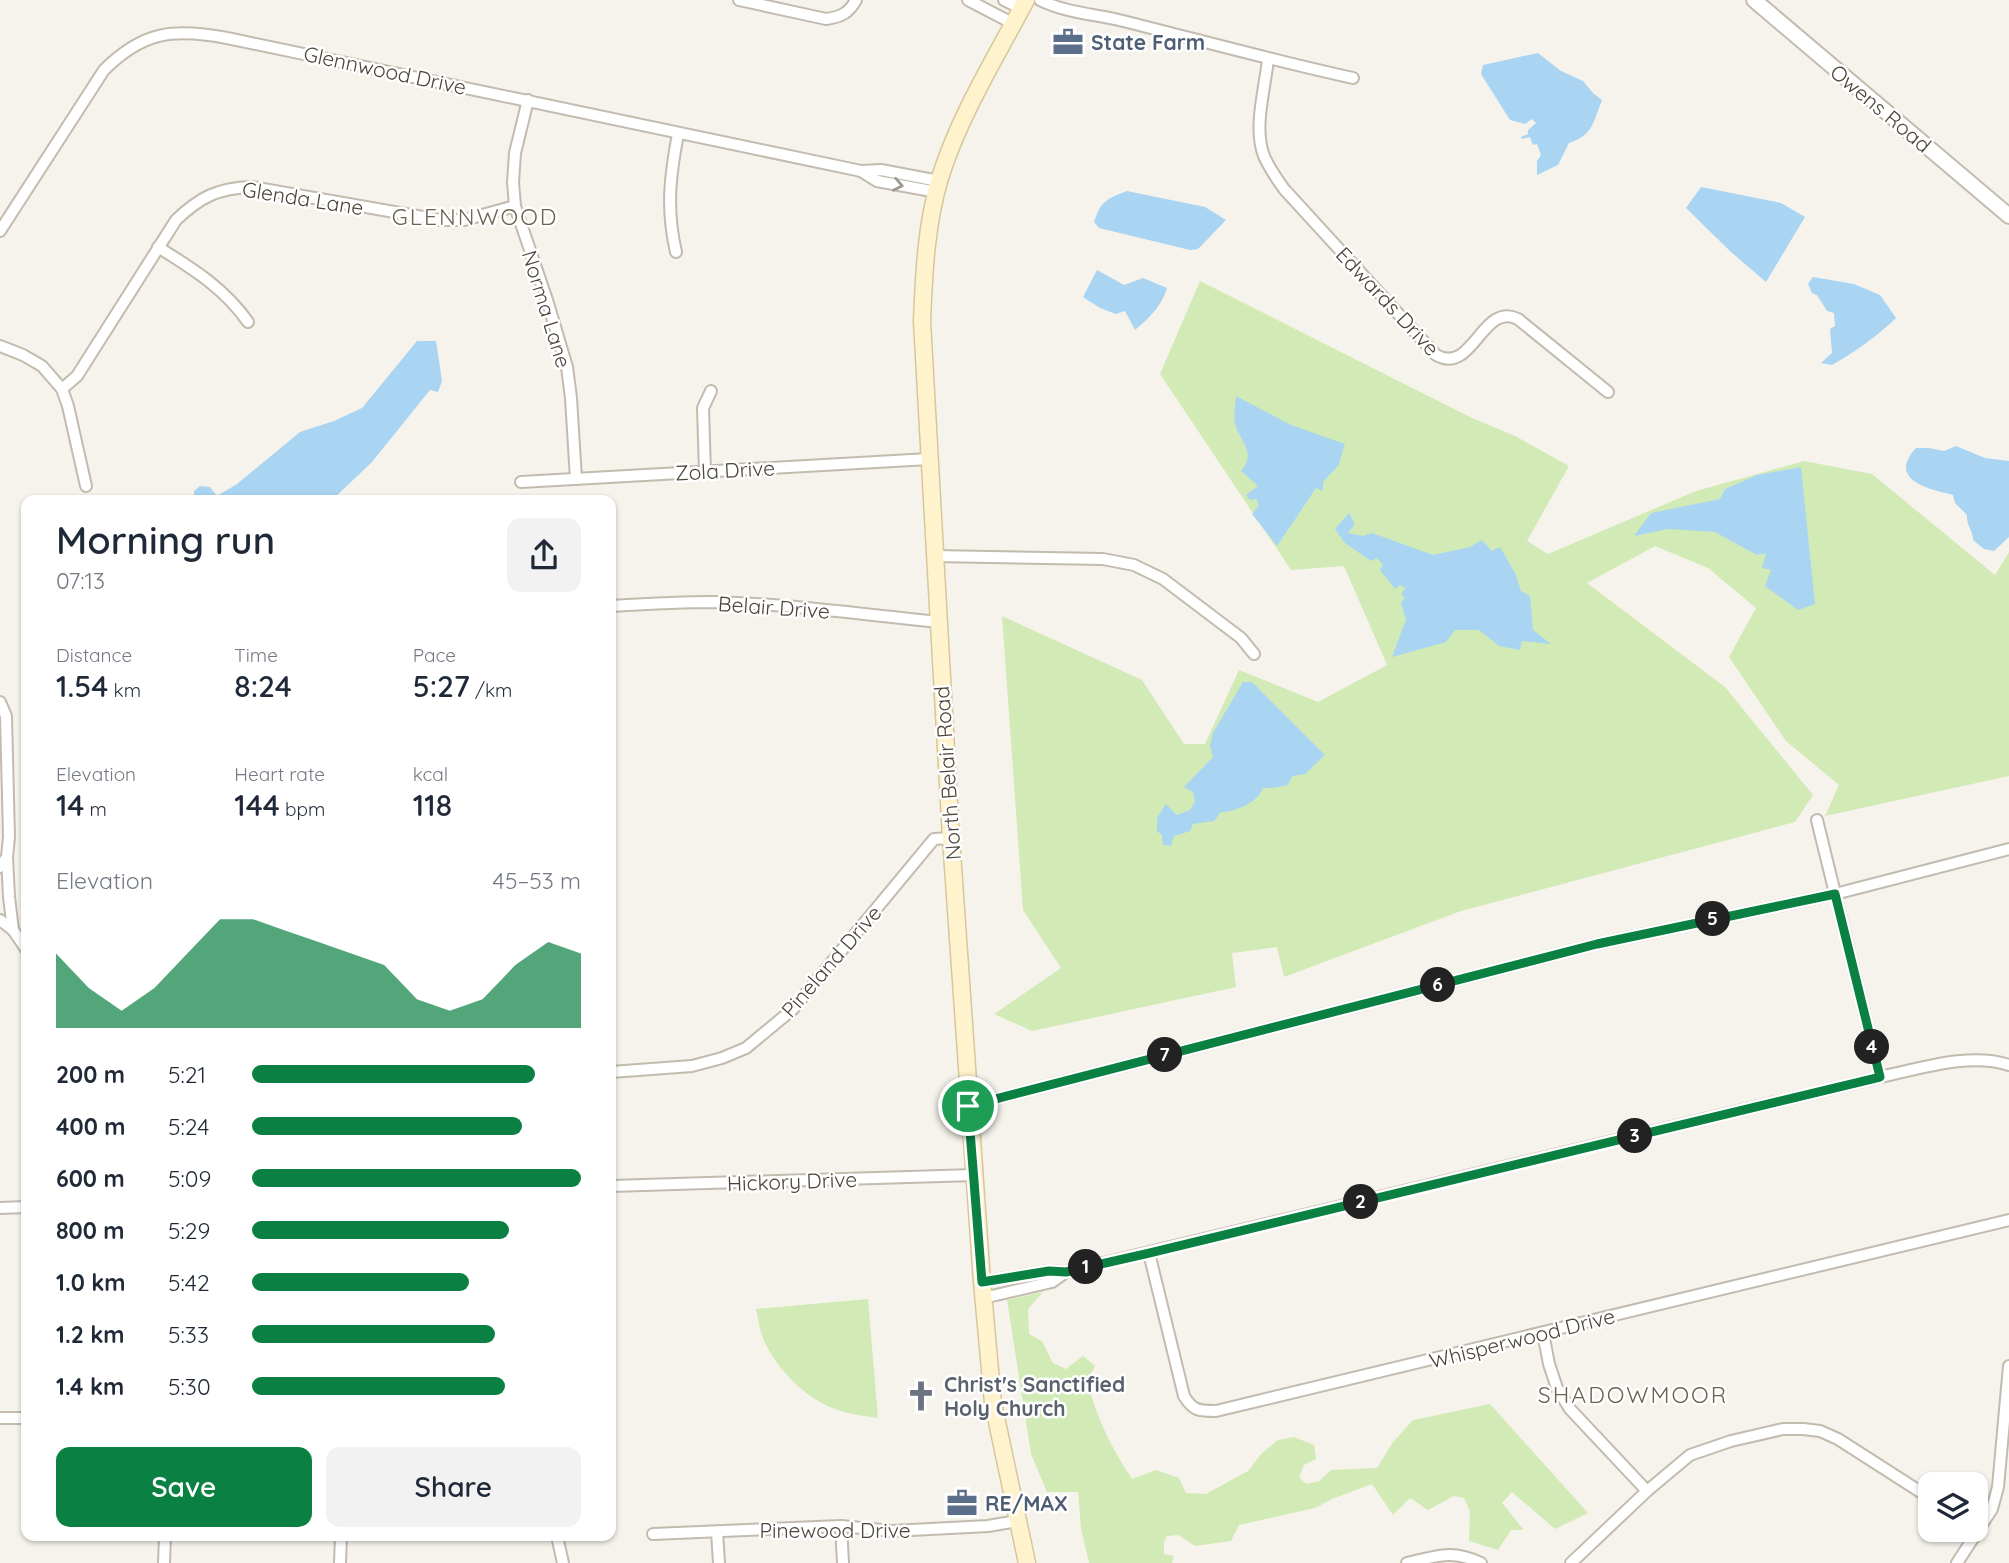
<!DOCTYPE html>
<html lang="en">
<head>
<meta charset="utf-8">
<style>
	body { margin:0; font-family:Quicksand,sans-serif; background:#f2f2f3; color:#1f2937; height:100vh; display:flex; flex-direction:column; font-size:26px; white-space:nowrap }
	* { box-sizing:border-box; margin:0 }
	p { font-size:23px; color:#747a83 }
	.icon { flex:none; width:38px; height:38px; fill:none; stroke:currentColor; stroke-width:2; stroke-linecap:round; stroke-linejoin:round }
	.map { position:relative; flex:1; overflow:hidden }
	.details { position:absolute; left:21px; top:495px; width:595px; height:1046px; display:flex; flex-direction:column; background:#fff; border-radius:14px; box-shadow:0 2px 5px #0004 }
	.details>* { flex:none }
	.buttons { position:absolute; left:1918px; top:1472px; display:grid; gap:14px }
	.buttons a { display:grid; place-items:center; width:70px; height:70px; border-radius:14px; background:#fff; box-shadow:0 2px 5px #0004; font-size:35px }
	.pin { position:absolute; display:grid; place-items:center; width:60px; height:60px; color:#fff; margin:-30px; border:4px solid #fff; border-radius:50%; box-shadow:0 2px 7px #0007 }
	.km { position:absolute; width:35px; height:35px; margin:-18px; border-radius:50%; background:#222; color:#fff; font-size:19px; line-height:35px; text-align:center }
	.round { display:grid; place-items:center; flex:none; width:74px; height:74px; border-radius:14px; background:#f2f2f3 }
	.summary { display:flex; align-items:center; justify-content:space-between; height:119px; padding:0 35px }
	h1 { font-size:38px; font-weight:600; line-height:52px }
	.metrics { display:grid; grid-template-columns:repeat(3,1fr); gap:10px; height:119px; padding:7px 35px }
	.metrics div { display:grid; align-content:center }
	.metrics b { font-size:30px; font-weight:600 }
	.metrics small { font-size:19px; font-weight:400 }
	.metrics p { font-size:19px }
	.chart { height:196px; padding:14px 35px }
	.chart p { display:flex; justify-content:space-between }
	.chart svg { width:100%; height:126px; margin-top:7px; fill:#0b8043; opacity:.7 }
	.primary-button { display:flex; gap:14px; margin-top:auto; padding:14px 35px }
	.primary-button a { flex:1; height:80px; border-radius:14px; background:#0b8043; color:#fff; font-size:28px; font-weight:600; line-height:80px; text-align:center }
	.primary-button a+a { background:#f2f2f3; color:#1f2937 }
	ul { padding:0 35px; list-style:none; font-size:23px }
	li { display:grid; grid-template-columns:112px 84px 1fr; align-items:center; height:52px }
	li i { height:18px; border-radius:9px; background:#0b8043 }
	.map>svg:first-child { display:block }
</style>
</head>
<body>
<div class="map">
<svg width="2009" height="1563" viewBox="0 0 2009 1563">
	<rect width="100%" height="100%" fill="#f6f3ec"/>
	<g fill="#d2eab5">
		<path d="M1200,281L1472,418L1515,436L1569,466L1527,541L1548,554L1696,491L1804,461L1872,474L1995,575L2009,552V776L1825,816L1839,785L1786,741L1729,657L1756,608L1708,568L1655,546L1587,583L1725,687L1813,795L1795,822L1461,911L1284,977L1277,947L1232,953L1236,987L1032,1031L994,1014L1061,968L1023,910L1002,616L1142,680L1184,744H1205L1239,670L1318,702L1387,665L1344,566L1291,570L1160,374Z"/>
		<path d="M1043,1292L1028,1309L1029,1334L1042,1341L1053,1363L1066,1369L1083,1356L1095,1366L1087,1381C1096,1416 1111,1448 1132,1479L1156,1470L1179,1478L1186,1493L1206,1494L1248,1471L1262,1453L1278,1440L1294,1437L1314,1445L1316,1459L1304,1465L1299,1477L1306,1484L1319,1481L1331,1470L1377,1468L1393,1442L1413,1420L1490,1404L1588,1513L1555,1529L1512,1492L1502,1503L1524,1530H1511L1498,1550L1469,1541L1470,1511L1464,1498L1454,1496L1428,1510L1410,1498L1393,1515L1372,1484L1332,1499L1315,1508L1239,1525L1231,1541L1195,1546L1178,1535L1167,1536L1164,1542V1554L1174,1556L1172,1563H1089L1081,1529L1078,1492H1047L1031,1454L1007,1300Z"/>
		<path d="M868,1299L878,1418C863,1416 849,1414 835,1409C804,1398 774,1366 762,1336C759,1327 758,1317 756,1309Z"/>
	</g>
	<g fill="#a9d4f2">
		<path d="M1538,53L1561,71L1583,81L1593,93L1602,100C1593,123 1593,135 1569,143L1558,165L1537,175V161L1541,155L1537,144L1533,145L1530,137L1522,139L1521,137L1528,134V130L1536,123L1532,119L1525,124L1510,120L1481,74L1483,65Z"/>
		<path d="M1701,187L1781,203L1805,217L1766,282L1731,252L1686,208Z"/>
		<path d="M1127,191L1205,207L1226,220L1198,249L1190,250L1099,228L1094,222C1101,201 1106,199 1127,191Z"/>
		<path d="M1097,270L1124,285L1143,278L1167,288C1161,307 1150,317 1135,330L1125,311L1116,314L1100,308L1083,297Z"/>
		<path d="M1813,277L1854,284L1880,295L1896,318C1876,337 1856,351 1832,365L1821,363L1832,353L1830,329L1835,326L1834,313L1827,311L1817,295L1812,293L1808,284Z"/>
		<path d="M417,341H436L442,381L438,392L430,390L372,462L332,500H194V491L200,486L210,487L217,496L237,484L300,432L334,421L362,408Z"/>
		<path d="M1236,396L1291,425L1345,444L1338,466L1323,482V491L1316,488L1277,546L1252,514L1259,505L1256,499L1250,500L1246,495L1258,486L1241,471C1257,452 1240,442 1235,424C1233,416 1236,404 1236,396Z"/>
		<path d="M1956,446L1985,458L2009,461V537L1994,551L1984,549L1973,540C1973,530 1966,525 1967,515L1955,503L1953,495C1928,489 1887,480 1916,448H1929L1944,451Z"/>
		<path d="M1801,467L1815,604L1798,610L1765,586L1771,570L1762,568L1766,553L1757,555L1715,532L1668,529L1634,536L1651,513L1720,499L1725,489L1757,475Z"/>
		<path d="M1349,513L1355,524L1348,533L1363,536L1372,533L1433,555L1470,547L1482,540L1492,551L1500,547L1515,573L1521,591L1530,596L1533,630L1551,644L1522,641L1520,650L1499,646L1479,630H1455L1446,642L1392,657L1406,619L1401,604L1405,597L1401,595L1405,588L1400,585L1395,589L1380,570L1383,565L1377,558L1371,561L1345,543L1335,529Z"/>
		<path d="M1243,682H1252L1325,755L1305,774L1292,776L1288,785L1273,788H1263C1258,802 1236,812 1221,812L1214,821L1193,824L1190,831L1174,836L1171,846L1163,845L1162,835L1157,831V818L1166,804L1177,815L1190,810L1195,802L1193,792L1184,787L1213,757L1210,745L1213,733Z"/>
	</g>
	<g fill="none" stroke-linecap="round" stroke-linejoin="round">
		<g stroke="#c2bbae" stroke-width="14">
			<g id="minor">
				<path d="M739,0L826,19C841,17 849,13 856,0"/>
				<path d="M968,0L1014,24"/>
				<path d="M1004,0L1022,9"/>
				<path d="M1040,0C1066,13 1095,14 1123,21C1199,40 1275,61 1353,78"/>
				<path d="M1268,59C1265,89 1253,128 1264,156C1269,168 1277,179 1284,189L1436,355C1473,376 1482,301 1518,319L1608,392"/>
				<path d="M528,100L515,153L513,182L515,206L547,300L567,367L571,398L576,479"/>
				<path d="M861,171L877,181L937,192"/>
				<path d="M0,231L104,70C143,31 174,28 227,38L861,171L881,170L939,181"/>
				<path d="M158,247C193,269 224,288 248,322"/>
				<path d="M676,252C666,209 670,176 678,134"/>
				<path d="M0,346L23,355L42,366L62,389L68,406L86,486"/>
				<path d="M62,389L77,376L176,220C200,197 218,188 252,187L440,220H464L515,206"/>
				<path d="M705,472L703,408L711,391"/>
				<path d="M521,482L929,459"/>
				<path d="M934,556L1103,559L1134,565L1163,579L1241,638L1254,654"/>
				<path d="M611,606C645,604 679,602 713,602C788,604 863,614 937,622"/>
				<path d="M0,702L6,716L9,837L7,857L0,867"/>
				<path d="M1817,820L1880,1077"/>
				<path d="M7,857L9,897L13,930"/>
				<path d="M0,920L13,930L26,949"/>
				<path d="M611,1072L692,1066L722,1058L746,1048L793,1009L934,839L951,838"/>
				<path d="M968,1106L1597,944L1835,894L2009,849"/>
				<path d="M611,1186L974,1175"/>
				<path d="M0,1208L26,1207"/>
				<path d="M1149,1253L1184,1396C1193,1411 1199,1411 1216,1411L2009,1220"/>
				<path d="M982,1282L1049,1271L1066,1272L1880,1077C1920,1069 1968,1052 2009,1065"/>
				<path d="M983,1298L1052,1282L1066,1272"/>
				<path d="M1543,1333L1549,1364L1557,1388L1570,1409L1647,1491"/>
				<path d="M0,1418H26"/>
				<path d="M841,1526L843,1563"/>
				<path d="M717,1532L719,1563"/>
				<path d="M653,1534L841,1526L892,1531L988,1526L1017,1521"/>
				<path d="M557,1536L563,1563"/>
				<path d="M164,1563L165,1536"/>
				<path d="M340,1563L341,1536"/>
				<path d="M1407,1563C1437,1556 1452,1549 1481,1563"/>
				<path d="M1571,1563L1647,1491L1690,1455L1731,1441L1783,1429H1803L1820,1431L1838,1439L1930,1498"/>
				<path d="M1957,1563L1992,1509L1998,1487L2009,1366"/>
			</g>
		</g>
		<g stroke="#c2bbae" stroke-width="18">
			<path id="tertiary" d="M1754,0L2009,216"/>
		</g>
		<g stroke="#d6c79b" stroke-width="19">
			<path id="secondary" d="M1026,0C996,57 959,116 940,178C926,224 924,274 922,321L951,838L982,1282L993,1403L1027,1563"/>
		</g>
		<use href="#minor" stroke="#fff" stroke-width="10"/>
		<use href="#tertiary" stroke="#fff" stroke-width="14"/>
		<use href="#secondary" stroke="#fff3cd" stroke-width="16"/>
	</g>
	<defs><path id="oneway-chevron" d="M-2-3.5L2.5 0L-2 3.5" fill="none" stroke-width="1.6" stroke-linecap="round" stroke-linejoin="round" transform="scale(1.75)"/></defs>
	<use stroke="#9c9892" href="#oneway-chevron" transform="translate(898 185) rotate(11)"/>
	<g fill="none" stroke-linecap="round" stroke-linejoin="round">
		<g stroke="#fff" stroke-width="14">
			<path id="route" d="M1835,894L1880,1077L1149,1253L1066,1272L1049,1271L982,1282L968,1106L1597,944Z"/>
		</g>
		<use href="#route" stroke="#0b8043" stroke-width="9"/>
	</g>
	<defs>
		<g id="office-bare" transform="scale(2.415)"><path d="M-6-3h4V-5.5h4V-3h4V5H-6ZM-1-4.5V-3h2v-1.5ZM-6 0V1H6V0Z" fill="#5c6f8a" stroke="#fff" stroke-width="2.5" paint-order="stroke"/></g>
		<g id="church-bare" transform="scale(2.415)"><path d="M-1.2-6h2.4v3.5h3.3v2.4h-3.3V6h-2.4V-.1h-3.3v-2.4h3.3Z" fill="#6b7280" stroke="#fff" stroke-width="2.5" paint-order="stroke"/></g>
	</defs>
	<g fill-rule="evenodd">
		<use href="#office-bare" x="1068" y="42"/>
		<use href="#church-bare" x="921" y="1396"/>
		<use href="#office-bare" x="962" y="1503"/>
	</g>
	<g text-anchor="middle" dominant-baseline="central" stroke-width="5" stroke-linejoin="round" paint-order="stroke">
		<g font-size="21" font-weight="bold" fill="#4e5e75" stroke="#fff" text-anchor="start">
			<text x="1091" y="42">State Farm</text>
			<text x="985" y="1503">RE/MAX</text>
		</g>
		<g font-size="21" fill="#4b4439" stroke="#fff">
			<text transform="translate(385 70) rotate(12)">Glennwood Drive</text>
			<text transform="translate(1881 108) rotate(40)">Owens Road</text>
			<text transform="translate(303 198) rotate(9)">Glenda Lane</text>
			<text transform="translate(1388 301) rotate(47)">Edwards Drive</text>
			<text transform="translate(547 309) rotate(73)">Norma Lane</text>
			<text transform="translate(725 470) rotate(-3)">Zola Drive</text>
			<text transform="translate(774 607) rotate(4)">Belair Drive</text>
			<text transform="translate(947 773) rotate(-94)">North Belair Road</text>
			<text transform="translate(831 961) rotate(-49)">Pineland Drive</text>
			<text transform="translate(792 1181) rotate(-2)">Hickory Drive</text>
			<text transform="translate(1522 1338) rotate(-14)">Whisperwood Drive</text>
			<text x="835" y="1530">Pinewood Drive</text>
		</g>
		<g font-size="21" font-weight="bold" fill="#5b616d" stroke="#fff" text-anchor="start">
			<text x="944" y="1384">Christ's Sanctified<tspan x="944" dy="24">Holy Church</tspan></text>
		</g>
		<g font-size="23" letter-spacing="2" fill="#6e6250" stroke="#fff">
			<text x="475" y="216">GLENNWOOD</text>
			<text x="1633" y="1394">SHADOWMOOR</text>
		</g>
	</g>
</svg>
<div class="buttons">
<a><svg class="icon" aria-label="layers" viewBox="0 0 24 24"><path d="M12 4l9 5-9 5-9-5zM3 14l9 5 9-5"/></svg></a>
</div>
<div class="pin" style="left:968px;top:1106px;background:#1e9e55"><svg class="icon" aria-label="arrive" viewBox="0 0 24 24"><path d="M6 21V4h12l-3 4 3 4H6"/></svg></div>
<b class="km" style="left:1086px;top:1267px">1</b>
<b class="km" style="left:1361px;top:1202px">2</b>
<b class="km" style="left:1635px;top:1136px">3</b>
<b class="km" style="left:1872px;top:1047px">4</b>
<b class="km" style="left:1713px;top:919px">5</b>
<b class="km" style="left:1438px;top:985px">6</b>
<b class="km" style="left:1165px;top:1055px">7</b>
<section class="details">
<div class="summary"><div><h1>Morning run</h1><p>07:13</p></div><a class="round"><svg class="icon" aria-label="share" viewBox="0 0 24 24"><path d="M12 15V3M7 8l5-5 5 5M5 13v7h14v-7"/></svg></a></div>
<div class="metrics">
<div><p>Distance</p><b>1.54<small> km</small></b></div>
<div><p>Time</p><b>8:24</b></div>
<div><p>Pace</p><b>5:27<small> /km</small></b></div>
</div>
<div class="metrics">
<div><p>Elevation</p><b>14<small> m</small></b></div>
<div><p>Heart rate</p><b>144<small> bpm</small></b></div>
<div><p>kcal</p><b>118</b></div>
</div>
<div class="chart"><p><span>Elevation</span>45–53 m</p>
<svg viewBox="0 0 160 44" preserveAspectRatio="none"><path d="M0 44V18L10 30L20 38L30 30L40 18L50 6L60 6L70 10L80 14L90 18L100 22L110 34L120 38L130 34L140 22L150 14L160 18V44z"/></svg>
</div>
<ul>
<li><b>200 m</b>5:21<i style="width:86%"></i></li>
<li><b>400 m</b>5:24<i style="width:82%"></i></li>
<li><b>600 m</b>5:09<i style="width:100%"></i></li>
<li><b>800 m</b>5:29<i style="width:78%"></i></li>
<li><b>1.0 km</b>5:42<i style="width:66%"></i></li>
<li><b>1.2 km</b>5:33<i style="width:74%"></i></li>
<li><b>1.4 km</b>5:30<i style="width:77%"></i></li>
</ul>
<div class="primary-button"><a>Save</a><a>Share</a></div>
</section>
</div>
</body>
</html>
